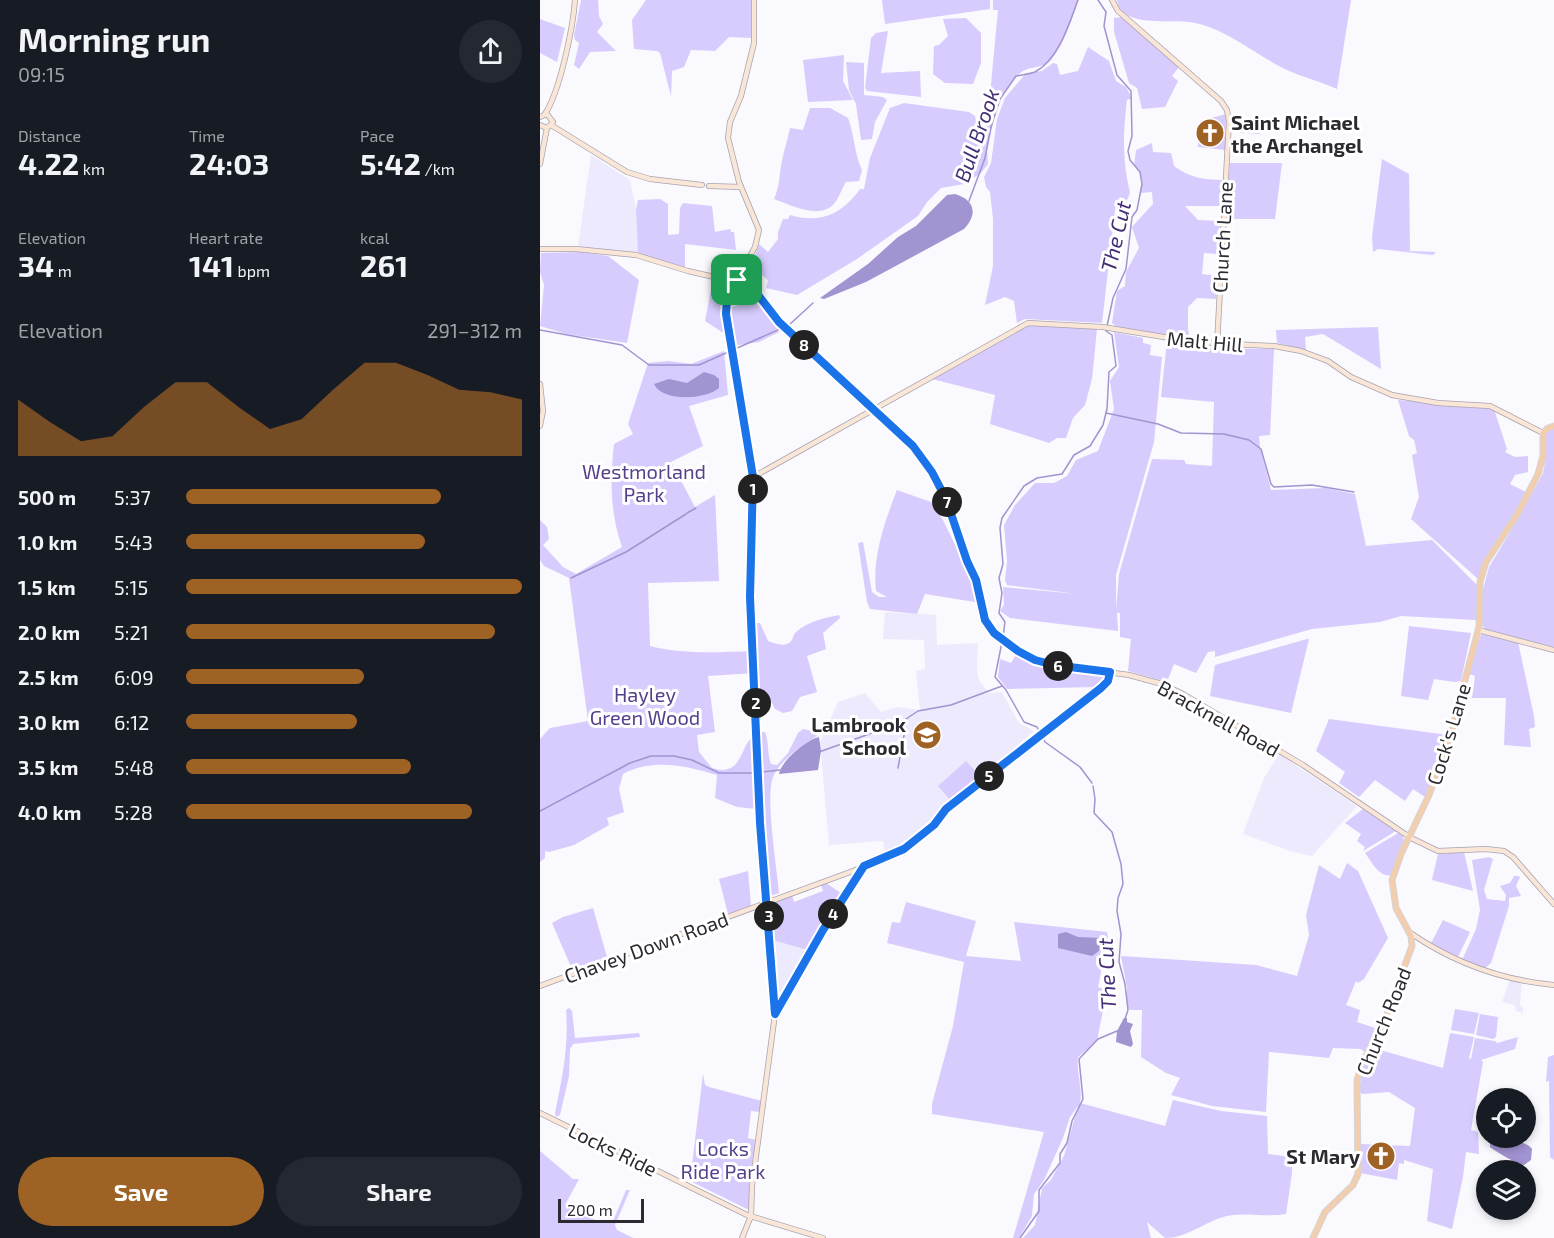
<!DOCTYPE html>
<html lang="en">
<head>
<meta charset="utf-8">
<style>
	body { margin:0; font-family:"Exo 2",sans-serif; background:#242831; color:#f1f3f6; height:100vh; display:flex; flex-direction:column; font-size:22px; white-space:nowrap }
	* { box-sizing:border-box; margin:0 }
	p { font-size:20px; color:#9ea1a6 }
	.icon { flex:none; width:33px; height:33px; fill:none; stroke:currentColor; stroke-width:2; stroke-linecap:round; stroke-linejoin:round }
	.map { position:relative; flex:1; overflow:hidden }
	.sheet { display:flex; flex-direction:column; background:#171b24; width:540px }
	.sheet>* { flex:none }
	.tools { position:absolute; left:936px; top:1088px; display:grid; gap:12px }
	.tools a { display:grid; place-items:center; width:60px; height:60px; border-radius:50%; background:#171b24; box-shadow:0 3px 9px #0003; font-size:30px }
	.scale { position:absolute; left:18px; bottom:15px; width:86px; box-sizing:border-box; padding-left:6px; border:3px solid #2c2a30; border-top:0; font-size:16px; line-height:21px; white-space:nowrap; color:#2c2a30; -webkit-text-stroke:4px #fff; paint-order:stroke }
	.pin { position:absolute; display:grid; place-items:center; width:51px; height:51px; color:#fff; margin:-26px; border-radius:12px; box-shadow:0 3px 9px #0006 }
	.km { position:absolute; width:30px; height:30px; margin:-15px; border-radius:50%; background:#222; color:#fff; font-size:16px; line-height:30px; text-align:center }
	.round { display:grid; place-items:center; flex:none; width:63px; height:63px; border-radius:32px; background:#242831 }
	.head { display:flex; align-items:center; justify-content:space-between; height:102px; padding:0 18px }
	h1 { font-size:33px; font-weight:700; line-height:45px }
	.figures { display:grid; grid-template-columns:repeat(3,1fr); gap:9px; height:102px; padding:6px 18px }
	.figures div { display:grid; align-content:center }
	.figures b { font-size:30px; font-weight:700 }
	.figures small { font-size:16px; font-weight:400 }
	.figures p { font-size:16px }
	.chart { height:168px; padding:12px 18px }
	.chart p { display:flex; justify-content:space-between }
	.chart svg { width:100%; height:108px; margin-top:6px; fill:#9f6225; opacity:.7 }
	.button { display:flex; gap:12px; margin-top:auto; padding:12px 18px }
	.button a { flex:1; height:69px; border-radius:36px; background:#9f6225; color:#fff; font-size:24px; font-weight:700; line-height:69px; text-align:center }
	.button a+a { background:#242831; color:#f1f3f6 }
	ul { padding:0 18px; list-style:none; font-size:20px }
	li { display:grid; grid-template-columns:96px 72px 1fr; align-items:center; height:45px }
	li i { height:15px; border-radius:8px; background:#9f6225 }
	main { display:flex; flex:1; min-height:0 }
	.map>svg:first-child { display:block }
</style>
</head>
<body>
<main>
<section class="sheet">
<div class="head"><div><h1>Morning run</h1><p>09:15</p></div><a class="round"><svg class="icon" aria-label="share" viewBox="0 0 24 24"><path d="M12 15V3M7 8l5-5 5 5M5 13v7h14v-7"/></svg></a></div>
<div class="figures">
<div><p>Distance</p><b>4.22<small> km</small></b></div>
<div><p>Time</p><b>24:03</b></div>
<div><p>Pace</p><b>5:42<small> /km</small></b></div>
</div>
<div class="figures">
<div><p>Elevation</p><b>34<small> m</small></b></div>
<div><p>Heart rate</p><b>141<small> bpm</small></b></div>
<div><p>kcal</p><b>261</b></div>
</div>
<div class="chart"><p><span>Elevation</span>291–312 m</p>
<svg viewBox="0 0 160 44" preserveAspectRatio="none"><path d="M0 44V21L10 30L20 38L30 36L40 24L50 14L60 14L70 24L80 33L90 29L100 17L110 6L120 6L130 11L140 17L150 18L160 21V44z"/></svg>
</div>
<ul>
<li><b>500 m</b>5:37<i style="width:76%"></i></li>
<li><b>1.0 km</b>5:43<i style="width:71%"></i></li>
<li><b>1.5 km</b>5:15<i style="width:100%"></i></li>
<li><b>2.0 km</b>5:21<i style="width:92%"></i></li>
<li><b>2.5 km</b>6:09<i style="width:53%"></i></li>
<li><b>3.0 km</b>6:12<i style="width:51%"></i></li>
<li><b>3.5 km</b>5:48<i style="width:67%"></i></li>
<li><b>4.0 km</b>5:28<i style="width:85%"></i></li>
</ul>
<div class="button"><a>Save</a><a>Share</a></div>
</section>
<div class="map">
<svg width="1014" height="1238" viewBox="0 0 1014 1238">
	<rect width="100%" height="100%" fill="#faf9fd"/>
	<g fill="#eeeafd">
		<path d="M51,155L90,180L96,209L98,254L38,247Z"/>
		<path d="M345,612L396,615L397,645L438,643L437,671L439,680L449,693L462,692L479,723L494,731L361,846L345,853L343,841L289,845L280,743L298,702L325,693L341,712L357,707L380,710L376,671L385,669L384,640L343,639Z"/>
		<path d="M739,754L817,806L772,856L753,852L703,834L724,778Z"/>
		<path d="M232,940L268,950L237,1004V1003Z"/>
		<path d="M970,979L982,982L980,1005L983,1007V1013L976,1011L975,1005L962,1002Z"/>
	</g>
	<g fill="#d7ccfd">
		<path d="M41,0H58L59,16L63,24L57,32L76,51L50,52L39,69L34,65L39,43L35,40L34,35Z"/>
		<path d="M106,0H212L211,38L189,37L175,51L151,50L144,67L132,71L131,96L120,53L117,51L94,49L92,20Z"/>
		<path d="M342,0H450V9L345,24Z"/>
		<path d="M453,0H538C533,18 523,45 511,60C503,68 494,66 485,70C476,74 460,95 458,106H449L458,10H453Z"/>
		<path d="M577,0H811L797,89C780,81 761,77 745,69C716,55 688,30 655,23C635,18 582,30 577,0Z"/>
		<path d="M582,17L639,67L632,76L638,81L625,107L602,109L597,88L589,83L574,32V18Z"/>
		<path d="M426,18L441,33V63L433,84L405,83L393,74L394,46L399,45L408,36L403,19Z"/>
		<path d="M0,19L25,28L17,62L0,53Z"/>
		<path d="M348,31L341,73L380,71L381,97L327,91L325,88L331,38L336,33Z"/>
		<path d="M548,47L569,61L576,81L586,87L592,98L587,100C583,136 582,157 590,193L587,200L576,201L562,323L485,319L477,323L474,301L465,297L445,305L453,266V219L450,192L446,187L444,177L451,163L457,119L465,98L486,73L502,71L513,63L517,64L520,75L538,71Z"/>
		<path d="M304,55L303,81L313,100L268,102L263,60Z"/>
		<path d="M306,62L324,63V95L343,97L347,100L335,122L332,139L321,140L316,104L309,90Z"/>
		<path d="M364,103L429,112L435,116L439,136L443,137L446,116L452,109L455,114L447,150L448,164L441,173L424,184L401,188L387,202L378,216L317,259L257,295L226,288L228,280L218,272L210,271L219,244L228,252L238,239V232L243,219H248L250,215C281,224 302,214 320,189H324L330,158L350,108Z"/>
		<path d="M270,108H290L308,118C315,137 314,153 322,170L319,181L306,182C302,188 299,198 294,204C279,220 250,205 234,199C240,186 239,175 242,161C244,150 248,139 250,128L263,130Z"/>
		<path d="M686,114L685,150L658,147L660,121Z"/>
		<path d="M692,120L720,121V134L692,132Z"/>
		<path d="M612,143L613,152L631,153L634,166C648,177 664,180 682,180L681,206H645L658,220L680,221L678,254L664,253L662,274L678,276L676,299L657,298L648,307V329L650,340L577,327L572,323L577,291L585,286L586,272L599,248L592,227L613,204L612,192L600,193C602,181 604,174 594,166L596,150Z"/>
		<path d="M842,159L869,174L870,251L896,252L893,255L838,249L833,252L832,237Z"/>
		<path d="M690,163H742L735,219H686Z"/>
		<path d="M120,199L128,204V235L139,234L140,208L143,203L172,206L175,232L190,229L191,232H194L196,250L145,244V268L98,254L96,209L98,200Z"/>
		<path d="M42,252L68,256L99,280L87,343L26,334L0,326L4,285L0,272L1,253Z"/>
		<path d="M173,279L193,282C182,299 184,314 185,334L165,321Z"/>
		<path d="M216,297L239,332L219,342L193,346L189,309Z"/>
		<path d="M487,325L557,329L552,379L545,405L533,418L526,438H517L509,443L450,424L455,395L392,379Z"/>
		<path d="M838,327L841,369L783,334L765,337L766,350L737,343L736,330Z"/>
		<path d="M574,332L603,338V343L611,345L610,355L622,357L614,442L576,575V610L579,574L612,459L644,460L646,464L672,466L674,402L621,397L627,341L667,348L734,349L730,435L719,436L720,447L731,490L786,488L815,494L826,546L892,540L938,586L936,620L861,616L840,622L772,629L675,657V651L668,652L656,673L634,664L627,682L588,671L591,639L580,637V613H577L578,631L470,618L460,611L464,605L463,587L538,594L467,585L465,580L467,561L464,525L475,505L495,483H514L527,476L536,460L558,451L574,409L570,381L579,367Z"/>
		<path d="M184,351L188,395L149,406L163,446L131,462L155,507L175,495L179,581L108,583L110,646C145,655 180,652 216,651L214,628L217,623H220L228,641C234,643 241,646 247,644C253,642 252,637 255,633C266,622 284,618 299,615L300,618L283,633L286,649L267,656L277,692L260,697L252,711L243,713L235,709L231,701L218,695L215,673L168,676L175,732L157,735L159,752L172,768C209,780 197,731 225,732C229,742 227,753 231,764L237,765L248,753L258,733L263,729L276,732L277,736C263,745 240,760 233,777C225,798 237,868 239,893L230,896L221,792H217V809L197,807L175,798L177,775C146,766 113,758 83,774L79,789L84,812L67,818L69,825L34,845L9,852L5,851V858L0,862V739L10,728L48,721L29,578L4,566L0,560V520L7,527L9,539L3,545L23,567L36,574L82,547C70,513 70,479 74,444L93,434L88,424L108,363L128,361L151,364Z"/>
		<path d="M858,400L954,409L967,449L965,452L975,457L988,456V472L975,475L970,484L988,493L938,579L871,519L879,497L872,455L877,453L874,440L869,436Z"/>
		<path d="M1014,429V647L946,630L942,625V593L949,567L979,517L1003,473L1005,462L1006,435L1008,431Z"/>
		<path d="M357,490L391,502L403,520L435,586V602L385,594L377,614L330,609L327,602L318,543L323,542L332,592L339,597H347L336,591C332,557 345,521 357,490Z"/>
		<path d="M869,626L931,633L921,681L914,682L894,679L888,700L861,696Z"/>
		<path d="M941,634L978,642L994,716L995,727L989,729L991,747L964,745L966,698H932L935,676L929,674Z"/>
		<path d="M767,639H769L751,713L670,696L675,665Z"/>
		<path d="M477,653C501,671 534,670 563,674V683L557,687L467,689L458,677L460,659L471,663Z"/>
		<path d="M789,719L908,735L885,797L873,789L865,801L835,780L819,797L799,783L805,772L776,751Z"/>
		<path d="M426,761L440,776L412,802L398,786Z"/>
		<path d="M823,809L856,831L823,851L825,847L817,841L821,834L805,823Z"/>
		<path d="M858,833L863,836L864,843L852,875C839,878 832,862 825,853Z"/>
		<path d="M924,852L933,891L892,880L898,854Z"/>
		<path d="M949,857L953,859L944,890L947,899L965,901L966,895L960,886L970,883L974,876H978L980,877L976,886L981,896L969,898V906L951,963L945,968C925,963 908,952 891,943L903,920L930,932L918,957L923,958L936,929L940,910L932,860Z"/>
		<path d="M807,863L818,871L848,938L824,979L818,983L816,981L806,1005L820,1010L817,1022L838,1029L825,1052L821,1049L793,1048L789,1058L729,1052L726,1112L672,1106L631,1095L640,1078L626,1073L601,1057L602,1010H590L587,1007V988L581,956L716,965L757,976L769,935L766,915L779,865L800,879Z"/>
		<path d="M208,871L211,906L188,914L179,879Z"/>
		<path d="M286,883L301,893L268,950L232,940L230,904L252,895L254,902L283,891L281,885Z"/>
		<path d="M366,902L436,921L426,956L481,961L474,922L567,932L568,937L558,987L567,990L557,1041L538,1057C536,1073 543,1088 540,1103L625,1126L633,1100L681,1111L727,1116L728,1154L752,1157V1173L746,1214C728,1217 710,1213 693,1215C668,1218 650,1238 625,1238L607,1222L611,1238H483L495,1225L502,1188L511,1180L524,1156L538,1106L530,1117L523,1138L504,1180L494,1194L492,1216L479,1238H473L504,1132L392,1114V1104L413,1026L424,962L347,943L352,922L360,923Z"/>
		<path d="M53,908L67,957L32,969L12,923L23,917Z"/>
		<path d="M29,1008L32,1011L35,1038L99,1033L100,1037L33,1044L30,1049L29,1076L20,1115L16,1117L15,1113C22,1079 29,1046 26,1010Z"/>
		<path d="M915,1009L939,1013L934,1034L911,1030Z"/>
		<path d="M940,1014L958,1017L956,1037L953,1039L936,1035Z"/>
		<path d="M910,1033L934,1037L929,1058L931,1059L935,1038L955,1041L957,1043L978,1037L975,1049L941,1060L943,1062L931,1130L938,1132L939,1154L926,1152L923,1177L912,1229L887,1221L893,1169L864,1160V1164L859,1163L857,1180L820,1173L821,1144L870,1146L875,1108L849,1092L822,1094L819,1090L824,1063L833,1048L903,1068Z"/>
		<path d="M1014,1055V1160L1010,1157L1009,1081L1006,1082L1008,1057Z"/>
		<path d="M163,1074L165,1085L169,1087L222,1101L220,1112L211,1111L208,1138L216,1140L209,1179V1210L150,1181Z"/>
		<path d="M0,1151L33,1179H39L25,1205C36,1213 60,1225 73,1221L86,1190H90L75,1225L77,1230L93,1238H0Z"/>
	</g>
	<g fill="#a293d1">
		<path d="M415,194C435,200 438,214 424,229L326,282L284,299L280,298L328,264L358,237L376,226L407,195Z"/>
		<path d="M164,372L174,375L179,379V388C165,400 122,402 114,384L129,379L147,383Z"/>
		<path d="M279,737L281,751L278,770L239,774C241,761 266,740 279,737Z"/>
		<path d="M526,932L538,937L560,938L559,951L552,956L518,948V934Z"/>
		<path d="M584,1018H587V1022L593,1024L590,1031L593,1044L591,1047L576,1042L577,1031Z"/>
		<path d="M950,1137C961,1137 985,1140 992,1149L991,1160L984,1165C975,1163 958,1153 950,1147Z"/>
	</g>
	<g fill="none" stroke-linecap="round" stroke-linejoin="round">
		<g stroke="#a293d1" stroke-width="1.5">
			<path d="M429,201L445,158L451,127L460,99L476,76C482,75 490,74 495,72C519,59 529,24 538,0"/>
			<path d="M0,330L82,345L109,365H159L249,325L273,303"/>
			<path d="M566,413L618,424L641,433L684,434L709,440L721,449L731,484L734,487L772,485L814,492"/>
			<path d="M147,513L156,508"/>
			<path d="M31,578L86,552L146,514"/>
			<path d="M463,637L465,622L459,613L462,593L459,578L463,564L460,528L462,518L484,486L497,478L522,474L534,455L550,446L563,425L567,409L569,372L576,366L572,335L566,331L573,298L586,269L592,217L597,210L602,184L600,172L590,160L588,151L592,136L591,91L577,75L564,26L566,12L558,0"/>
			<path d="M462,642L455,677L466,690L484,722L497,727L505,742L540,767L552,783"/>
			<path d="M279,752L360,723L378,711L411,705L462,686"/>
			<path d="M358,768L367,719"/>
			<path d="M221,772L240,770"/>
			<path d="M553,786L555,799L554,813L572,832L581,864L583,884L578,898L577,911L581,934L579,962L585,984L588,1010L585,1019"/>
			<path d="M0,811L90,763L111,756H134L152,760L179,773H216"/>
			<path d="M480,1238L499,1211V1190L520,1163V1154L527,1143L532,1121L543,1099L539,1059L558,1039L577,1031"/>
		</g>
		<g stroke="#a6a3b2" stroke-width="6">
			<g id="secondary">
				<path d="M572,0L578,11L681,101L687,110L689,121L677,345"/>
				<path d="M5,114C20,91 33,28 35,0"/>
				<path d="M0,117L7,114L13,122L7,128L0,125"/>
				<path d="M11,125L87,172L110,179L162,185"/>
				<path d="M0,164L7,128"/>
				<path d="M169,186L201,187"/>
				<path d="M0,249H36L96,255L148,271L209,285L239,322L373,446L392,472L406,499L427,561L436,580L445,620L458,636L495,660L514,665L589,675L622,684L643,694L763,765L871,838L898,851L946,849L964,851L973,857L1014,904"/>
				<path d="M0,384L3,411L0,426"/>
				<path d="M213,477L488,323L563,327L654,342L734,346L761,351L788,361L811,377L852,395L898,403L950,406L1003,433"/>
				<path d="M938,630L1014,650"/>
				<path d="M869,932C912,962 961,980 1014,985"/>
				<path d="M0,986L313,871L364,849L394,825L406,809L561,688L568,681L570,672"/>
				<path d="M235,1014L315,878L313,871"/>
				<path d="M0,1113L207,1215L283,1238"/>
				<path d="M202,1238L211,1216L212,1186L235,1014L220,823L210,597L213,477L186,314L189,294L215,247L219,230L199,182L188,138L190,122L201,96L214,43V0"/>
			</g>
		</g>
		<g stroke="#d5d4d6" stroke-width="7">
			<path id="primary" d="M773,1238L785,1212L813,1185L818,1174L817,1081L821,1065L845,1019L872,946L871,936L856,908L852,880L861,854L889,795L909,741L939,627L940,582L946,562L978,513L998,474L1003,456V433L1008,428L1014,426"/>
		</g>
		<use href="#secondary" stroke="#f9e6d6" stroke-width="4.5"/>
		<use href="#primary" stroke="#f2ceae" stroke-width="5"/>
	</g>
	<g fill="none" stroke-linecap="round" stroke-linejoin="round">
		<g stroke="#fff" stroke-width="12">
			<path id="route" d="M197,280L212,287L239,322L373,446L392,472L406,499L427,561L436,580L445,620L454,633L478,651L495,660L514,665L570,672L568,681L561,688L406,809L394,825L364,849L324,866L283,930L235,1014L220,823L210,597L213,477L186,314L187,298Z"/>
		</g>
		<use href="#route" stroke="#1a73e8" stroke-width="8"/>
	</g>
	<defs>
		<g id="church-disc" transform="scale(1.5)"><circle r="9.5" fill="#9f6225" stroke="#fff"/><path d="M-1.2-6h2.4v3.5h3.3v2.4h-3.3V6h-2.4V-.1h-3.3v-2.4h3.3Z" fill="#fff"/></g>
		<g id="school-disc" transform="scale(1.5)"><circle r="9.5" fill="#9f6225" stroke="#fff"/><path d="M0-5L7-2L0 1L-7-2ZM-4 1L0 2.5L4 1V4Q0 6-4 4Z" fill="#fff"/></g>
	</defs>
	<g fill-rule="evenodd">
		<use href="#church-disc" x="670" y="133"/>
		<use href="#school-disc" x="387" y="735"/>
		<use href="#church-disc" x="841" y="1156"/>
	</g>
	<g text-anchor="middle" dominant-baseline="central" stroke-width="6" stroke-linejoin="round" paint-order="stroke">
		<g font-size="20" font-weight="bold" fill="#2c2a30" stroke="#fff" text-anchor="end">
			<text x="691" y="122" text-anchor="start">Saint Michael<tspan x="691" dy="23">the Archangel</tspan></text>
			<text x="366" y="724">Lambrook<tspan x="366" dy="23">School</tspan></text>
			<text x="820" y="1156">St Mary</text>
		</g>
		<g font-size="20" fill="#2c2a30" stroke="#fff">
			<text transform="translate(682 237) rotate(-87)">Church Lane</text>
			<text transform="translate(665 341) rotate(5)">Malt Hill</text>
			<text transform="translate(679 718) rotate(29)">Bracknell Road</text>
			<text transform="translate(908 734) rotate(-73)">Cock's Lane</text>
			<text transform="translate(106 947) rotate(-20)">Chavey Down Road</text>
			<text transform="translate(843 1021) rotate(-68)">Church Road</text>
			<text transform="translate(73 1149) rotate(26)">Locks Ride</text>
		</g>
		<g font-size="20" fill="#573f8b" stroke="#fff">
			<text x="104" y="471">Westmorland<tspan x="104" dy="23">Park</tspan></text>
			<text x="105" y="694">Hayley<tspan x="105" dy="23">Green Wood</tspan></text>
			<text x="183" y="1148">Locks<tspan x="183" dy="23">Ride Park</tspan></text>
		</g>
		<g font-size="21" font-style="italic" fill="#452d77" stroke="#fff">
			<text transform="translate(436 135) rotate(-71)">Bull Brook</text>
			<text transform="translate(575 236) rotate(-77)">The Cut</text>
			<text transform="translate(566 974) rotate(-93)">The Cut</text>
		</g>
	</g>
</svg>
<div class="tools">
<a><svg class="icon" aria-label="locate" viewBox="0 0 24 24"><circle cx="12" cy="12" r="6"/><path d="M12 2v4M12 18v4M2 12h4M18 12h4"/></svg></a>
<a><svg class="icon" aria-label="layers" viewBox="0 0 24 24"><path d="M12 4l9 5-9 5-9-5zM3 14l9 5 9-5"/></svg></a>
</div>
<div class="scale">200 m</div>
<div class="pin" style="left:197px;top:280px;background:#1e9e55"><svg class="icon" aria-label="arrive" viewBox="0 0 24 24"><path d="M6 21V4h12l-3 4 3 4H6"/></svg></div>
<b class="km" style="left:213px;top:489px">1</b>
<b class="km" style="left:216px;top:703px">2</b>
<b class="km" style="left:229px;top:916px">3</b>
<b class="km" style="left:293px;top:914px">4</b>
<b class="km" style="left:449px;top:776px">5</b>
<b class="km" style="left:518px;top:666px">6</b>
<b class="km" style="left:407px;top:502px">7</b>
<b class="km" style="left:264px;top:345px">8</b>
</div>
</main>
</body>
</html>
